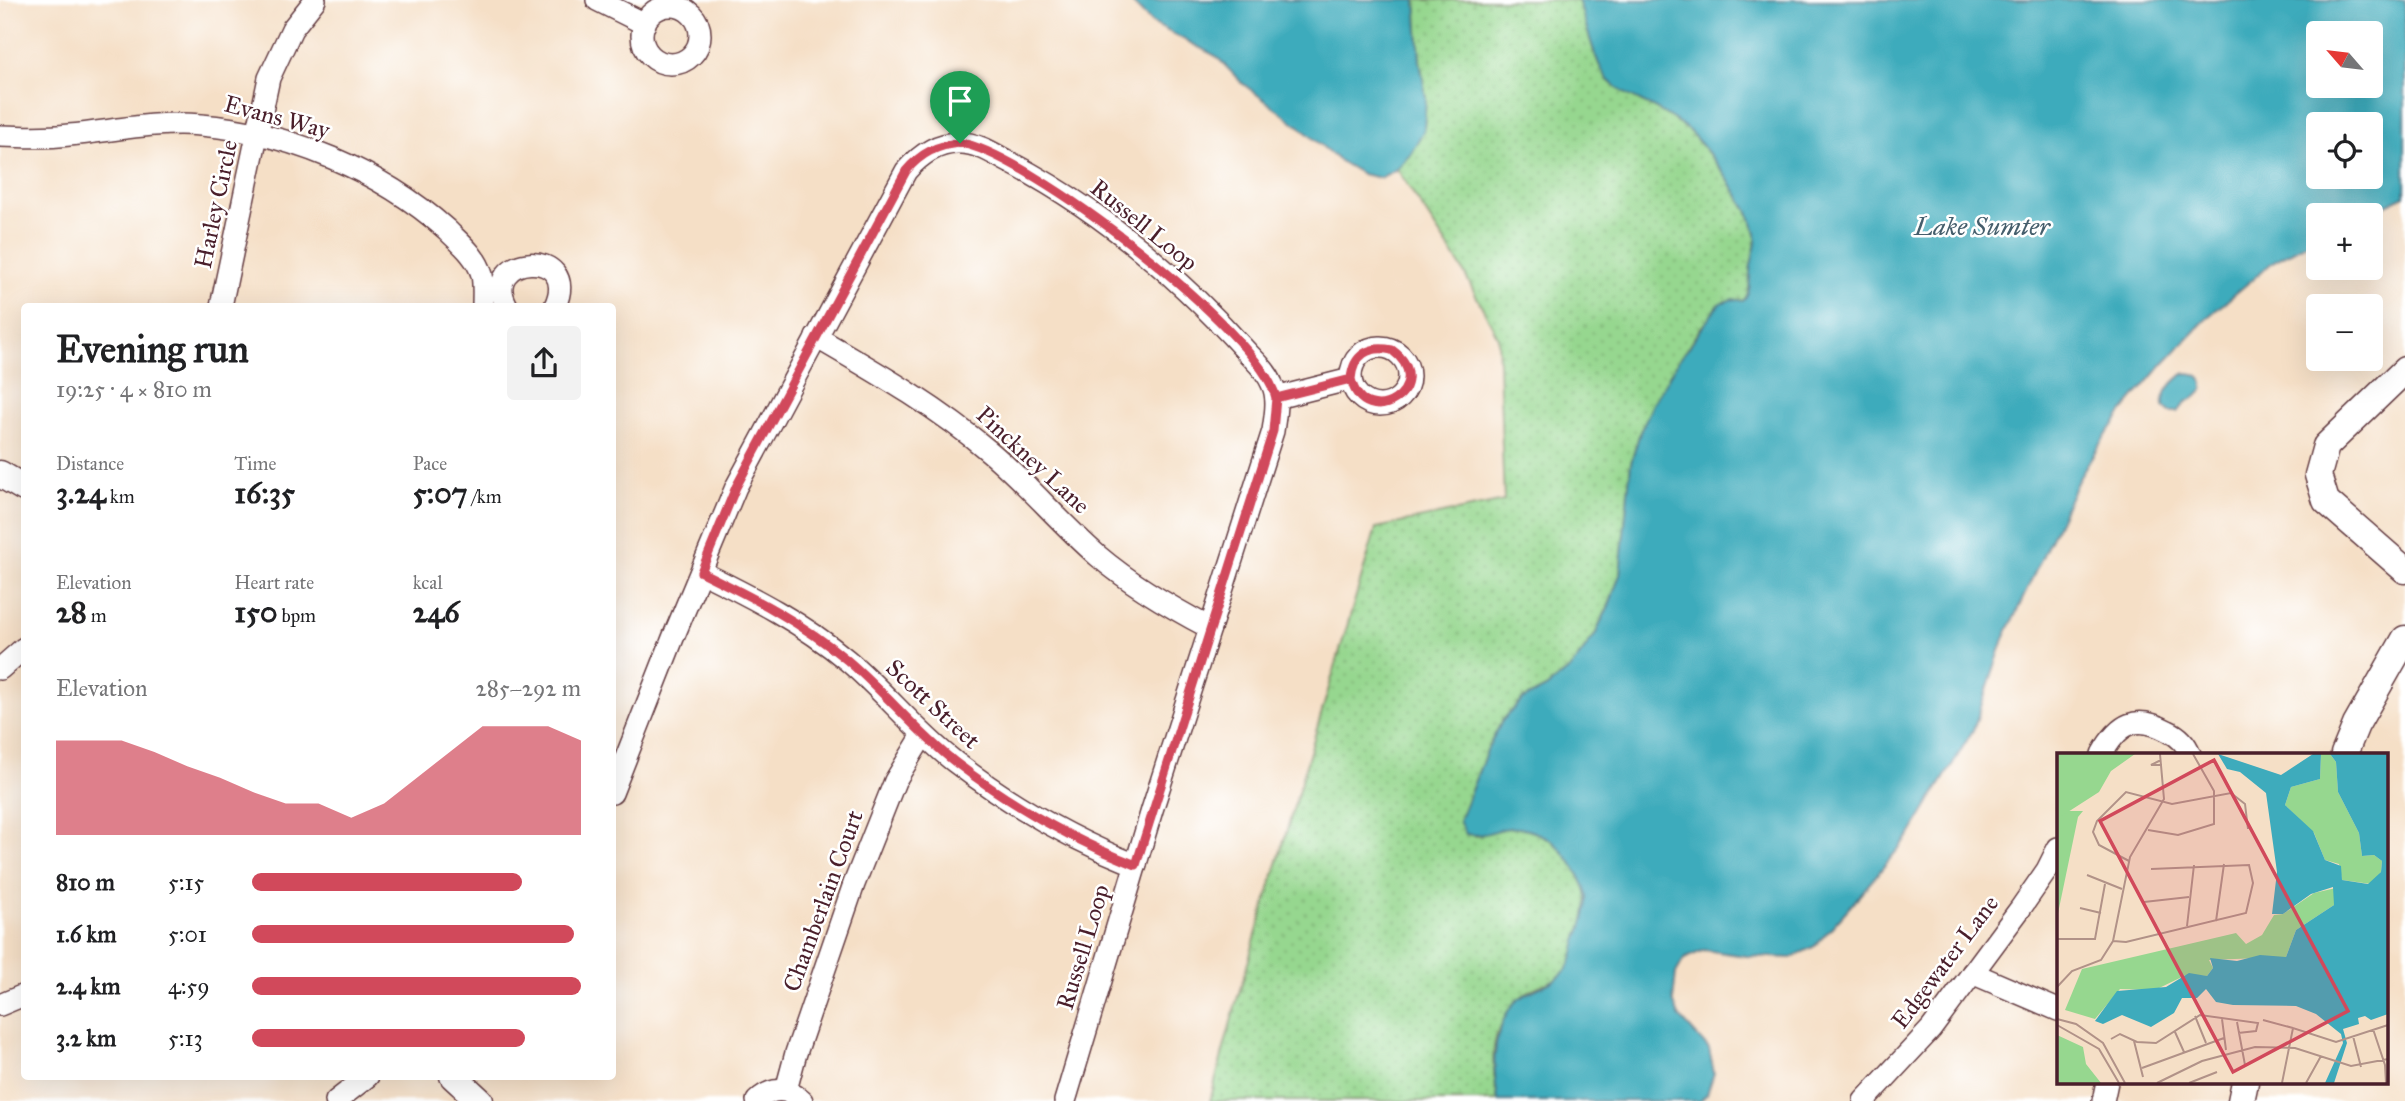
<!DOCTYPE html>
<html lang="en">
<head>
<meta charset="utf-8">
<style>
	body { margin:0; font-family:"IM FELL Great Primer",serif; background:#f2f2f2; color:#202124; height:100vh; display:flex; flex-direction:column; font-size:26px; white-space:nowrap }
	* { box-sizing:border-box; margin:0 }
	p { font-size:23px; color:#757577 }
	.icon { flex:none; width:38px; height:38px; fill:none; stroke:currentColor; stroke-width:2; stroke-linecap:round; stroke-linejoin:round }
	.map { position:relative; flex:1; overflow:hidden }
	.panel { position:absolute; left:21px; top:303px; width:595px; height:777px; display:flex; flex-direction:column; background:#fff; border-radius:7px; box-shadow:0 7px 28px #0002 }
	.panel>* { flex:none }
	.needle { width:46px; rotate:298deg }
	.buttons { position:absolute; left:2306px; top:21px; display:grid; gap:14px }
	.buttons a { display:grid; place-items:center; width:77px; height:77px; border-radius:7px; background:#fff; box-shadow:0 7px 28px #0002; font-size:35px }
	.pin { position:absolute; display:grid; place-items:center; width:60px; height:60px; color:#fff; margin:-72px -30px; border-radius:50% 50% 50% 0; rotate:-45deg; box-shadow:0 0 7px #0007 }
	.pin .icon { rotate:45deg }
	.round { display:grid; place-items:center; flex:none; width:74px; height:74px; border-radius:7px; background:#f2f2f2 }
	.overview { display:flex; align-items:center; justify-content:space-between; height:119px; padding:0 35px }
	h1 { font-size:38px; font-weight:700; line-height:52px }
	.figures { display:grid; grid-template-columns:repeat(3,1fr); gap:10px; height:119px; padding:7px 35px }
	.figures div { display:grid; align-content:center }
	.figures b { font-size:30px; font-weight:700 }
	.figures small { font-size:19px; font-weight:400 }
	.figures p { font-size:19px }
	.chart { height:196px; padding:14px 35px }
	.chart p { display:flex; justify-content:space-between }
	.chart svg { width:100%; height:126px; margin-top:7px; fill:#d1495b; opacity:.7 }
	ul { padding:0 35px; list-style:none; font-size:23px }
	li { display:grid; grid-template-columns:112px 84px 1fr; align-items:center; height:52px }
	li i { height:18px; border-radius:9px; background:#d1495b }
	.map>svg:first-child { display:block }
</style>
</head>
<body>
<div class="map">
<svg width="2405" height="1101" viewBox="0 0 2405 1101">
	<defs>
		<pattern id="grass-dots" width="8" height="8" patternUnits="userSpaceOnUse" patternTransform="scale(1.75)"><rect width="8" height="8" fill="#96d78f"/><path d="M2 2h.1M6 6h.1" fill="none" stroke="#83b87c" stroke-width="1.8" stroke-linecap="round"/></pattern>
	</defs>
	<rect width="100%" height="100%" fill="#fff"/>
	<filter id="ink" filterUnits="userSpaceOnUse"><feTurbulence type="fractalNoise" baseFrequency=".0143" numOctaves="2"/><feDisplacementMap in="SourceGraphic" scale="14" xChannelSelector="R" yChannelSelector="G"/><feConvolveMatrix kernelMatrix="1 2 1 2 8 2 1 2 1" color-interpolation-filters="sRGB"/></filter>
	<filter id="wash" filterUnits="userSpaceOnUse"><feTurbulence type="fractalNoise" baseFrequency=".00686" numOctaves="4" result="noise"/><feDisplacementMap in="SourceGraphic" scale="28" xChannelSelector="R" yChannelSelector="G"/><feGaussianBlur stdDeviation="1.57" result="paint"/><feColorMatrix in="noise" values="0 0 0 0 0 0 0 0 0 0 0 0 0 0 0 0 0 1.4 0 .05"/><feComposite in="paint" operator="in"/></filter>
	<g filter="url(#wash)">
		<rect width="100%" height="100%" fill="#f5dfc6"/>
		<path fill="url(#grass-dots)" stroke="#707b5d" stroke-width="2" d="M1416,0H1578C1585,19 1596,67 1608,80C1623,96 1644,101 1663,113C1671,118 1682,124 1689,131C1708,150 1752,208 1756,234C1757,245 1753,255 1751,266C1748,278 1753,292 1743,301L1733,299L1702,326L1678,361L1640,432L1631,463L1620,575L1610,603L1595,635L1571,668L1546,688L1522,700L1502,721L1488,748L1459,821L1476,836C1487,833 1501,826 1512,827C1524,827 1543,834 1552,841C1566,852 1587,882 1587,899C1587,914 1578,948 1572,961C1560,985 1541,981 1525,994C1511,1004 1505,1017 1498,1032C1489,1053 1495,1080 1498,1101H1210L1236,1003L1376,528L1504,501L1498,337L1461,267L1397,169L1411,153L1426,98L1420,61Z"/>
		<g fill="#3eabbc" stroke="#446574" stroke-width="2" fill-rule="evenodd">
			<path d="M1129,0H1416L1420,61L1426,98L1424,130L1411,153L1397,169L1380,178L1362,174L1338,160L1299,126L1242,83L1216,56L1152,23Z"/>
			<path d="M1578,0H2405V196L2365,215H2319V237L2274,261L2209,316L2163,364L2128,405L2102,441L2078,480L2004,639L1973,730L1910,835L1854,902L1815,946L1791,958L1746,956L1704,950L1684,959L1676,973L1673,1001L1679,1016L1709,1049L1714,1073L1707,1094L1700,1101H1498C1493,1067 1491,1044 1507,1013C1520,988 1549,990 1566,970C1573,962 1574,951 1577,941C1582,927 1587,915 1587,900C1587,882 1566,853 1552,841C1547,837 1535,832 1528,830C1503,822 1489,839 1466,834L1459,821L1488,748L1502,721L1522,700L1546,688L1571,668L1595,635L1610,603L1620,574L1631,463L1640,432L1653,404L1678,361L1720,303L1733,299L1743,301C1753,292 1748,277 1751,265C1753,255 1757,245 1756,234C1752,208 1708,150 1689,131C1682,124 1671,118 1663,113C1644,101 1623,96 1608,80C1596,67 1585,19 1578,0ZM2319,33H2371V86H2319ZM2319,124H2371V177H2319Z"/>
			<path d="M2186,373C2198,373 2204,378 2203,390L2196,397L2186,402L2178,412H2170L2164,407C2162,392 2174,379 2186,373Z"/>
		</g>
	</g>
	<g filter="url(#ink)">
		<g fill="none" stroke-linecap="round" stroke-linejoin="round">
			<g stroke="#643c42" stroke-width="24">
				<g id="minor">
					<path d="M597,0L645,24"/>
					<circle cx="671" cy="35" r="29"/>
					<path d="M0,136C23,137 46,138 69,135C113,131 156,121 201,125C288,132 381,171 446,229C459,242 477,256 482,275C484,285 483,296 483,306"/>
					<path d="M221,306L269,78L292,29L315,0"/>
					<path d="M507,306C478,253 582,246 555,306"/>
					<path d="M816,337C876,372 936,406 990,452C1028,484 1060,523 1098,556C1132,585 1170,607 1210,628"/>
					<circle cx="1380" cy="376" r="29"/>
					<path d="M1276,398L1351,379"/>
					<path d="M701,572C752,597 803,623 847,660C885,692 916,732 955,762C1011,805 1070,839 1136,865"/>
					<path d="M0,669L24,648"/>
					<path d="M2102,754C2119,723 2136,714 2168,731C2179,736 2186,743 2190,754"/>
					<path d="M612,793L673,638L736,487L906,171C920,155 937,142 960,143C978,143 994,154 1009,162C1098,208 1179,277 1246,351C1255,361 1267,371 1272,384C1279,398 1275,416 1273,431L1152,810L1065,1101"/>
					<path d="M1972,973L2058,1010"/>
					<path d="M0,1005L24,995"/>
					<path d="M786,1090L796,1053L854,884L895,781L923,735"/>
					<path d="M336,1101L368,1076"/>
					<path d="M757,1101C771,1087 788,1087 802,1101"/>
					<path d="M1864,1101L1931,1029L2020,909L2047,870L2058,848"/>
					<path d="M2103,1101L2107,1082"/>
				</g>
			</g>
			<g stroke="#643c42" stroke-width="29">
				<g id="tertiary">
					<path d="M2405,370L2326,446L2318,475L2326,501L2405,570"/>
					<path d="M0,474L24,488"/>
					<path d="M2344,754L2356,725L2405,639"/>
					<path d="M453,1076L480,1101"/>
					<path d="M2241,1101L2245,1082"/>
				</g>
			</g>
			<use href="#minor" stroke="#fff" stroke-width="21"/>
			<use href="#tertiary" stroke="#fff" stroke-width="26"/>
		</g>
	</g>
	<g fill="none" stroke-linecap="round" stroke-linejoin="round" filter="url(#ink)">
		<g stroke="#fff" stroke-width="14">
			<path id="route" d="M960,143C937,145 921,153 906,171L736,487L701,572C752,597 803,623 847,660C885,692 916,732 955,762C1011,805 1070,839 1136,865L1273,431L1276,398L1351,379C1365,436 1441,386 1392,350C1369,345 1353,355 1351,379L1276,398C1262,333 1027,152 960,143"/>
		</g>
		<use href="#route" stroke="#d1495b" stroke-width="9"/>
	</g>
	<g text-anchor="middle" dominant-baseline="central" stroke-width="5" stroke-linejoin="round" paint-order="stroke">
		<g font-size="24" fill="#4a1f2b" stroke="#fff">
			<text transform="translate(277 117) rotate(15)">Evans Way</text>
			<text transform="translate(216 204) rotate(-78)">Harley Circle</text>
			<text transform="translate(1144 225) rotate(39)">Russell Loop</text>
			<text transform="translate(1033 460) rotate(43)">Pinckney Lane</text>
			<text transform="translate(933 704) rotate(43)">Scott Street</text>
			<text transform="translate(823 901) rotate(-70)">Chamberlain Court</text>
			<text transform="translate(1083 947) rotate(-73)">Russell Loop</text>
			<text transform="translate(1945 962) rotate(-53)">Edgewater Lane</text>
		</g>
		<g font-size="26" font-style="italic" fill="#455e6c" stroke="#fff">
			<text x="1982" y="226">Lake Sumter</text>
		</g>
	</g>
	<g transform="translate(2057 753)">
		<rect width="331" height="331" fill="#f5dfc6"/>
		<path d="M264,1H273L279,9L281,39L302,80L305,103L317,102L325,108L324,119L314,131L285,127L282,111L268,107L257,80L228,52L234,34L263,26ZM7,58H26L21,64L0,165V66ZM279,135L277,152L239,177L229,204L152,207L156,215L150,223L129,222L98,237L63,236L38,266L8,257L25,216L179,180L189,191L205,182L217,162L226,161L257,140Z" fill="#96d78f"/>
		<path d="M0,1H78L54,18L42,39L0,66ZM0,282L26,294L29,311L44,330H0Z" fill="#96d78f"/>
		<path d="M161,1L224,22L256,1H264L263,26L234,34L228,52L256,78L268,107L284,113L285,127L311,131L324,119L325,108L317,102L305,103L302,80L281,39L279,9L273,1H331V261L314,267L308,263L301,265L302,271L286,276L290,290L277,330H268L286,290L284,281L259,261L239,253L176,252L159,249L149,236L140,245H125L117,260L94,274L65,262L46,271L38,268L60,238L109,234L132,220L150,223L156,215L153,205L180,208L203,202L229,204L239,177L277,152L276,134L254,141L226,161H215L220,119L209,40L183,19L170,16Z" fill="#3eabbc"/>
		<path fill="none" stroke="#b19288" stroke-width="2" d="M104,7L94,12H105M91,77L121,82L157,71V38L136,1M72,108L42,92L36,79L40,68L69,39L115,51L174,40L188,51L191,76M30,122L65,136M87,149L132,144M23,155L44,160M159,168L167,111M130,173L137,112M0,186H38L48,131M56,188L69,189L189,160L196,130L192,112L94,116M0,234L15,218L44,207L56,188L73,104L107,46L103,1M138,263L149,290M0,266L19,271L46,290L68,330M165,266L169,297M206,267L236,275M180,269L188,312M0,272L42,296L62,330M316,276L328,312L329,330M118,279L127,299M296,283L304,314M54,286L63,281L80,289L99,290L143,262L201,270L199,278L181,280M77,288L86,324M85,315L167,285M100,330L145,308L198,294L238,295L294,313L331,306M132,330L160,319M225,330L236,275L279,289L331,272M249,330L264,303"/>
		<path fill="#d1495b" fill-opacity="0.15" stroke="#d1495b" stroke-width="3.5" d="M157,7L291,258L176,319L43,68Z"/>
		<rect width="331" height="331" fill="none" stroke="#4a1f2b" stroke-width="3.5"/>
	</g>
</svg>
<div class="buttons">
<a><svg class="needle" viewBox="-14 -14 28 28"><path d="M0-13l5 13h-10z" fill="#e53935"/><path d="M0 13l5-13h-10z" fill="#757577"/></svg></a>
<a><svg class="icon" aria-label="locate" viewBox="0 0 24 24"><circle cx="12" cy="12" r="6"/><path d="M12 2v4M12 18v4M2 12h4M18 12h4"/></svg></a>
<a>+</a>
<a>−</a>
</div>
<div class="pin" style="left:960px;top:143px;background:#1e9e55"><svg class="icon" aria-label="arrive" viewBox="0 0 24 24"><path d="M6 21V4h12l-3 4 3 4H6"/></svg></div>
<section class="panel">
<div class="overview"><div><h1>Evening run</h1><p>19:25 · 4 × 810 m</p></div><a class="round"><svg class="icon" aria-label="share" viewBox="0 0 24 24"><path d="M12 15V3M7 8l5-5 5 5M5 13v7h14v-7"/></svg></a></div>
<div class="figures">
<div><p>Distance</p><b>3.24<small> km</small></b></div>
<div><p>Time</p><b>16:35</b></div>
<div><p>Pace</p><b>5:07<small> /km</small></b></div>
</div>
<div class="figures">
<div><p>Elevation</p><b>28<small> m</small></b></div>
<div><p>Heart rate</p><b>150<small> bpm</small></b></div>
<div><p>kcal</p><b>246</b></div>
</div>
<div class="chart"><p><span>Elevation</span>285–292 m</p>
<svg viewBox="0 0 160 44" preserveAspectRatio="none"><path d="M0 44V11L10 11L20 11L30 15L40 20L50 24L60 29L70 33L80 33L90 38L100 33L110 24L120 15L130 6L140 6L150 6L160 11V44z"/></svg>
</div>
<ul>
<li><b>810 m</b>5:15<i style="width:82%"></i></li>
<li><b>1.6 km</b>5:01<i style="width:98%"></i></li>
<li><b>2.4 km</b>4:59<i style="width:100%"></i></li>
<li><b>3.2 km</b>5:13<i style="width:83%"></i></li>
</ul>
</section>
</div>
</body>
</html>
